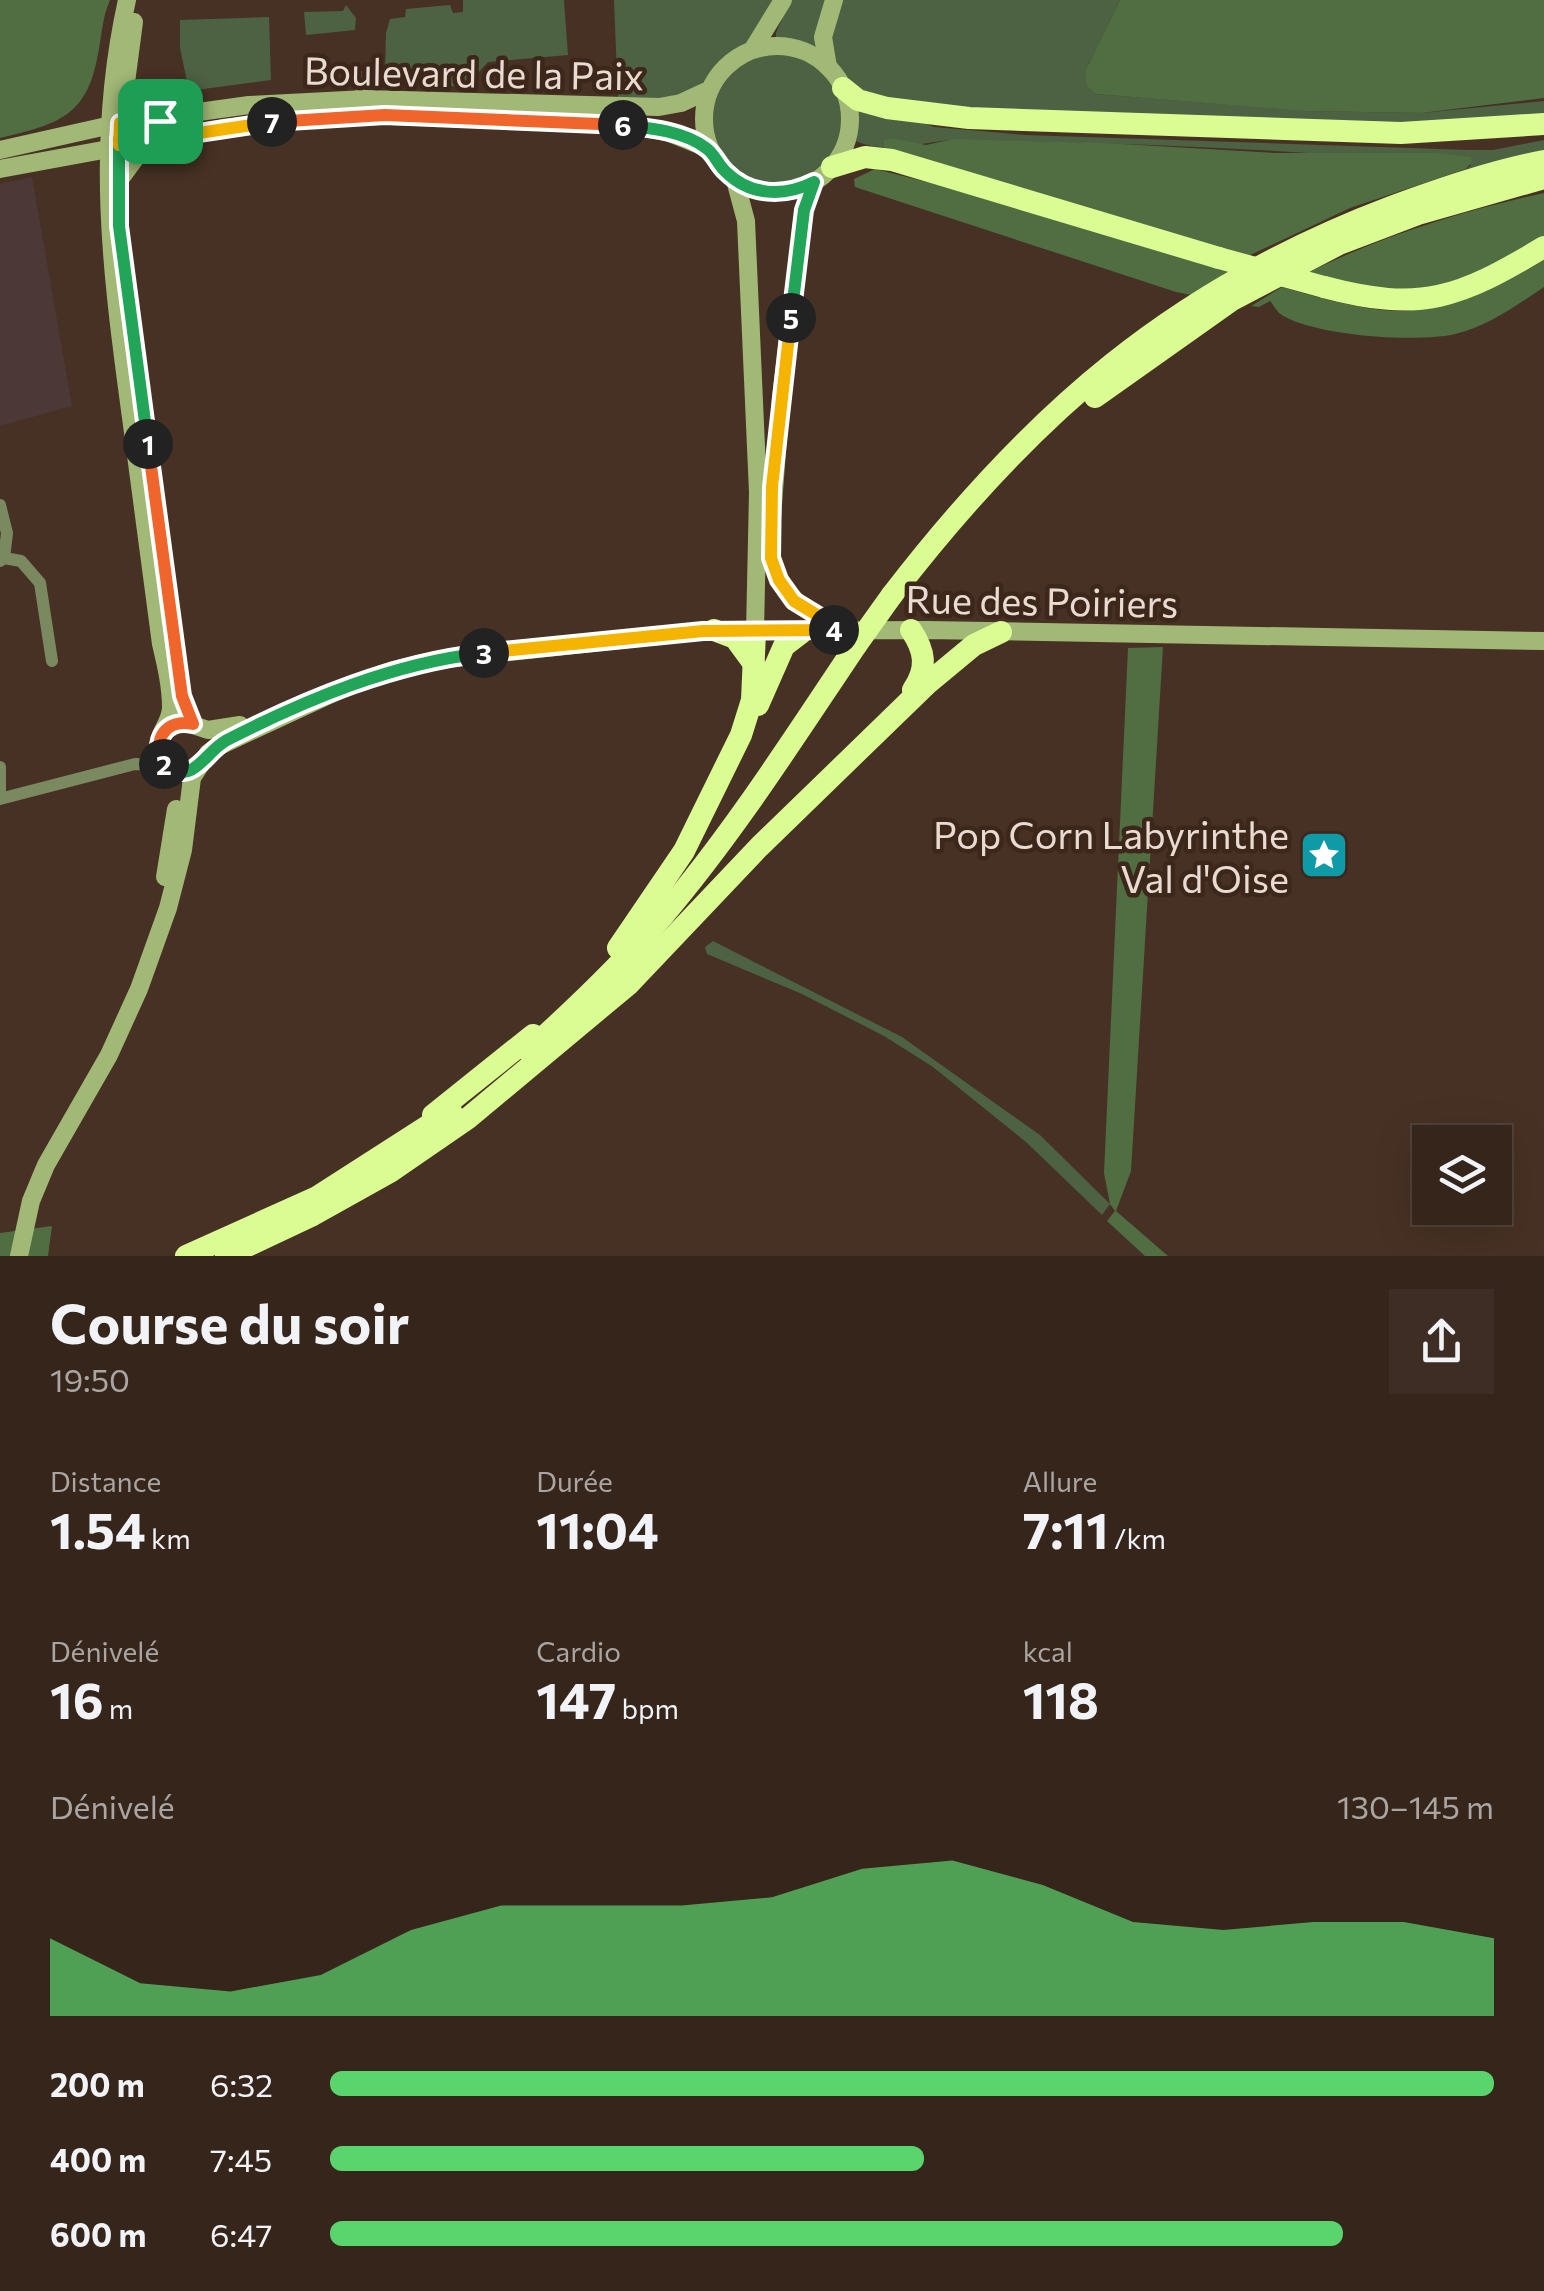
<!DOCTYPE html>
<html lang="fr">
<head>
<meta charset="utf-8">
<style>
	body { margin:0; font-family:Commissioner,sans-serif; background:#3d2d24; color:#f1f3f6; height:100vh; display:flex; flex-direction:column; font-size:38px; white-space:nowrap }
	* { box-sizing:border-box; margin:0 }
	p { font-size:32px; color:#aaa5a3 }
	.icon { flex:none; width:55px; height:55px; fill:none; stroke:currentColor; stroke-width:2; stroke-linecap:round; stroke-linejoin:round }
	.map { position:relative; height:1256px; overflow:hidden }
	.panel { display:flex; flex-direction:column; background:#35251b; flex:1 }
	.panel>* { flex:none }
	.tools { position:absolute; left:1412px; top:1125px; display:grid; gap:20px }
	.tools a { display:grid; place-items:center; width:100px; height:100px; border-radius:0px; background:#35251b; box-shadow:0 10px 40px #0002,0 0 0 2px #4f423a; font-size:50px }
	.pin { position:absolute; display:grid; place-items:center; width:85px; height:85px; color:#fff; margin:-42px; border-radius:20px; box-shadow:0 5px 15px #0006 }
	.km { position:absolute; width:50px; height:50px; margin:-25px; border-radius:50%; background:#222; color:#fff; font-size:28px; line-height:50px; text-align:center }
	.round { display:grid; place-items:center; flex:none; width:105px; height:105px; border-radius:0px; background:#3d2d24 }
	.head { display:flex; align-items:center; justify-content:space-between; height:170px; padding:0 50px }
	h1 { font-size:55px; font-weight:700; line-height:75px }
	.figures { display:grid; grid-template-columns:repeat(3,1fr); gap:15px; height:170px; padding:10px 50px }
	.figures div { display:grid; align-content:center }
	.figures b { font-size:50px; font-weight:700 }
	.figures small { font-size:28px; font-weight:400 }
	.figures p { font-size:28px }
	.chart { height:280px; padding:20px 50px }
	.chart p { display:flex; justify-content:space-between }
	.chart svg { width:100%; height:180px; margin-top:10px; fill:#5ad56e; opacity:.7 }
	ul { padding:0 50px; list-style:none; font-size:32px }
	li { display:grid; grid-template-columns:160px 120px 1fr; align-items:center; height:75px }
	li i { height:25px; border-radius:12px; background:#5ad56e }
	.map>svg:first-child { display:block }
</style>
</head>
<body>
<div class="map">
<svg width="1544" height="1256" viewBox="0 0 1544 1256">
	<rect width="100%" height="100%" fill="#473124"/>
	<path fill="#4d3838" d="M32,177L72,406L0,426V184Z"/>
	<g fill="#4d6143">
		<path d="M463,0H564L568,55L488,62L465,87L391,82L390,74H385L386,33L390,19L405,17L406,9L450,5L453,13L463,12Z"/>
		<path d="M614,0H774L751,40L700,85L669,99L618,100Z"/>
		<path d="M790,0H826L816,45L809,48L776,40V33Z"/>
		<path d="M843,0H1120L1085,71L1096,94L1308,111L1421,113L1544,101V118L1471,126C1367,123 1262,120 1158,117C1092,115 897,120 850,84C821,62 831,27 843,0Z"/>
		<path d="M346,5L356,18L355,30L306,35L304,12L343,11Z"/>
		<path d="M269,17L271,80L189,91L180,48V20Z"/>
		<circle cx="777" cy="119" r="65"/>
		<path d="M856,106L909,117L934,127L1026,135L1468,150H1493L1544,140V150L1466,169L1471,165C1301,150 1131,143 961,140C925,139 892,157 856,141Z"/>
		<path d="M713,941L902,1037L1040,1135L1110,1204L1102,1215L1026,1142L933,1067L884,1036L802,994L707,954L705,947Z"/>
	</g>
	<g fill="#506e41">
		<path d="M0,0H110C102,18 102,35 98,54C87,117 58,124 0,138Z"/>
		<path d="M1120,0H1544V98L1421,113L1304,111L1096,94L1087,86L1085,71Z"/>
		<path d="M892,138L926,145L954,139L1104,143L1275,153H1437L1471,157L1472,161L1466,169L1350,208L1248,256L884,149V140Z"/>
		<path d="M875,169L939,185L1229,271L1191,295L1176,292L855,187L854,179Z"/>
		<path d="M1544,193V237L1456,283L1399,293L1307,273C1382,236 1462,211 1544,193Z"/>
		<path d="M1544,260V287C1517,305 1487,327 1455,334C1418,343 1309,336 1279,313C1275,309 1273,304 1270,301L1259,307L1251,306L1282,287C1401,322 1436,323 1544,260Z"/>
		<path d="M1163,647L1131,1171L1116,1211L1168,1256H1145L1107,1221L1115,1211L1110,1204L1104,1173L1128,648Z"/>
		<path d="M52,1226L48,1256H0V1233Z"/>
	</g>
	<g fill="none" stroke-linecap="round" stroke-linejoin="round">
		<g stroke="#7b8960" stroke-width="12">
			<path d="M361,77L362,99"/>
			<path d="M0,505L7,533L4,558L0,561"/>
			<path d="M4,558L21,561L40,583L52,661"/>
			<path d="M0,767V794"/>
			<path d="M0,799L135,764L166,765"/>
		</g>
		<g stroke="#a2b876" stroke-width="18">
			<path d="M127,0C94,148 112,277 132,425C142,498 151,571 161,644C166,665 171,686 171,708C170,723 160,731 158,745C156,768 180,776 197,768"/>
			<circle cx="777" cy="119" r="73"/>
			<path d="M753,49L783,0"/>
			<path d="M828,67L823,37L834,0"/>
			<path d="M119,135L134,22"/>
			<path d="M0,150L120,123L249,105L366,99L659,107L681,103L709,90"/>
			<path d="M0,169L223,128L361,115L618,124L667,132L709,149"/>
			<path d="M735,180L746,221L758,492L755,632"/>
			<path d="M118,182L149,140"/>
			<path d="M814,182L804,210L781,397L770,545C773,590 802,610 840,629"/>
			<path d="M124,265L182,695L193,724"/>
			<path d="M184,722L208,730L240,725"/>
			<path d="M165,877L176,809"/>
			<path d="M19,1256L31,1201L46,1165L109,1055L139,989L168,908L183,850L192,778L208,753L215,748L344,688L393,670L436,660L703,631L927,630L1544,641"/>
		</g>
		<g stroke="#dafc93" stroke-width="22">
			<path d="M843,88L858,100L887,108L969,118L1401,133L1544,124"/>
			<path d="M832,167L865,157L892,160L1219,258"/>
			<path d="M1324,287C1422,313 1459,298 1544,247"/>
			<path d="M1095,397L1232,300L1339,244L1418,214L1544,178"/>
			<path d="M892,595C1031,414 1174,289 1391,207C1440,189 1492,171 1544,161"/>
			<path d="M714,630L735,638L754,664"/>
			<path d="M911,630C925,651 928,668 913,690"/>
			<path d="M758,705L784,646L801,633"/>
			<path d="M618,948L684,851L741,735L752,700L755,632"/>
			<path d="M528,1051C575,1009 621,965 662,917C735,831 795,736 857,644"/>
			<path d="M433,1115L533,1035"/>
			<path d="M186,1256L317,1197L451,1111"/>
			<path d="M226,1256L313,1215L390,1172L467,1119L629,984L759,847L927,684L974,645L1001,632"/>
		</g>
		<g stroke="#dafc93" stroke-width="22">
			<path d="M1219,258L1324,287"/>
			<path d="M857,644L892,595"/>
		</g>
	</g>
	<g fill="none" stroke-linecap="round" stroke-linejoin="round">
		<g stroke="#fff" stroke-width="20">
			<path id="split-1" d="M148,444L119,226V139L160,121"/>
		</g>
		<g stroke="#fff" stroke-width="20">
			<path id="split-2" d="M148,444L182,696L193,724C166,718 151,740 164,764"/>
		</g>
		<g stroke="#fff" stroke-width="20">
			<path id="split-3" d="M164,764C193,788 204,752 227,740C307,699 394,663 484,653"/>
		</g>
		<g stroke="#fff" stroke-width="20">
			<path id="split-4" d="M484,653L703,631L834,630"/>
		</g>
		<g stroke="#fff" stroke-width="20">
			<path id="split-5" d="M791,318L772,487L771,558L779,580L794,601L840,629L834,630"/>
		</g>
		<g stroke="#fff" stroke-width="20">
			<path id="split-6" d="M623,125C650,128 684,131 706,148C714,153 718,165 726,172C750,196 784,197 814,182L804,210L791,318"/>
		</g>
		<g stroke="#fff" stroke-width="20">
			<path id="split-7" d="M272,122L385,115L623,125"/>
		</g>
		<g stroke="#fff" stroke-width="20">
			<path id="split-8" d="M160,121L170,114L120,123L119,145L272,122"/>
		</g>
		<use href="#split-1" stroke="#22a559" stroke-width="12"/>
		<use href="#split-2" stroke="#f0652b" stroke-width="12"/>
		<use href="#split-3" stroke="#22a559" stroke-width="12"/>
		<use href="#split-4" stroke="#f5b400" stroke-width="12"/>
		<use href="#split-5" stroke="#f5b400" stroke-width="12"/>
		<use href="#split-6" stroke="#22a559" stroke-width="12"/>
		<use href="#split-7" stroke="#f0652b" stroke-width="12"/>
		<use href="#split-8" stroke="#f5b400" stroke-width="12"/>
	</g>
	<defs>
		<g id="sight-square" transform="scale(2.5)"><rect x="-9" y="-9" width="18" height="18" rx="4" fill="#0f9aa8" stroke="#3c271a"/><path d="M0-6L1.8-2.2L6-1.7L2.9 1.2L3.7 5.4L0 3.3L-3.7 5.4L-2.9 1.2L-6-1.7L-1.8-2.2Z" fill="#fff"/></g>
	</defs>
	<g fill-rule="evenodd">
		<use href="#sight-square" x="1324" y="855"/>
	</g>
	<g text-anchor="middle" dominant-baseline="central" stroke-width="9" stroke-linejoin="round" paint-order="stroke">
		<g font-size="38" fill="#e9dbd2" stroke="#3c271a">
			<text transform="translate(474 72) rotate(1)">Boulevard de la Paix</text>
			<text transform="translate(1042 600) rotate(1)">Rue des Poiriers</text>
		</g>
		<g font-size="38" fill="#e9dbd2" stroke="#3c271a" text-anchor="end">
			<text x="1289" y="833">Pop Corn Labyrinthe<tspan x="1289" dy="44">Val d'Oise</tspan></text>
		</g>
	</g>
</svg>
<div class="tools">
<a><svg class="icon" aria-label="layers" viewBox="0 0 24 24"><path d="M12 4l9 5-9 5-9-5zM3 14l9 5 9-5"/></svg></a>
</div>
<div class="pin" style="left:160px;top:121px;background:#1e9e55"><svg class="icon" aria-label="arrive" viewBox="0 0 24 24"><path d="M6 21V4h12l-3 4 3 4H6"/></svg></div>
<b class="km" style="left:148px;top:444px">1</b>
<b class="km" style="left:164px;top:764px">2</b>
<b class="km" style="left:484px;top:653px">3</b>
<b class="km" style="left:834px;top:630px">4</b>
<b class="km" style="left:791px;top:318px">5</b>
<b class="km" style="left:623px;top:125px">6</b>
<b class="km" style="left:272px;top:122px">7</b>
</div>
<section class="panel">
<div class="head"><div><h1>Course du soir</h1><p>19:50</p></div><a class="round"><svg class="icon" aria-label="share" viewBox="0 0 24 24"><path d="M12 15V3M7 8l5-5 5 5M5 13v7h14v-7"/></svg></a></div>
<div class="figures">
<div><p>Distance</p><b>1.54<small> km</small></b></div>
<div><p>Durée</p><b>11:04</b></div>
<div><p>Allure</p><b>7:11<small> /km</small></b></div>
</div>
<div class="figures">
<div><p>Dénivelé</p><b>16<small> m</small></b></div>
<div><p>Cardio</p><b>147<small> bpm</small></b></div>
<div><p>kcal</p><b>118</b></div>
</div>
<div class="chart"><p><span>Dénivelé</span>130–145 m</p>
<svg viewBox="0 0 160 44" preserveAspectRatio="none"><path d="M0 44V25L10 36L20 38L30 34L40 23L50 17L60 17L70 17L80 15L90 8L100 6L110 12L120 21L130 23L140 21L150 21L160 25V44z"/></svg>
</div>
<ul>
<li><b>200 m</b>6:32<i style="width:100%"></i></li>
<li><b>400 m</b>7:45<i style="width:51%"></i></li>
<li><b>600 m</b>6:47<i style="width:87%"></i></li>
</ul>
</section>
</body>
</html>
